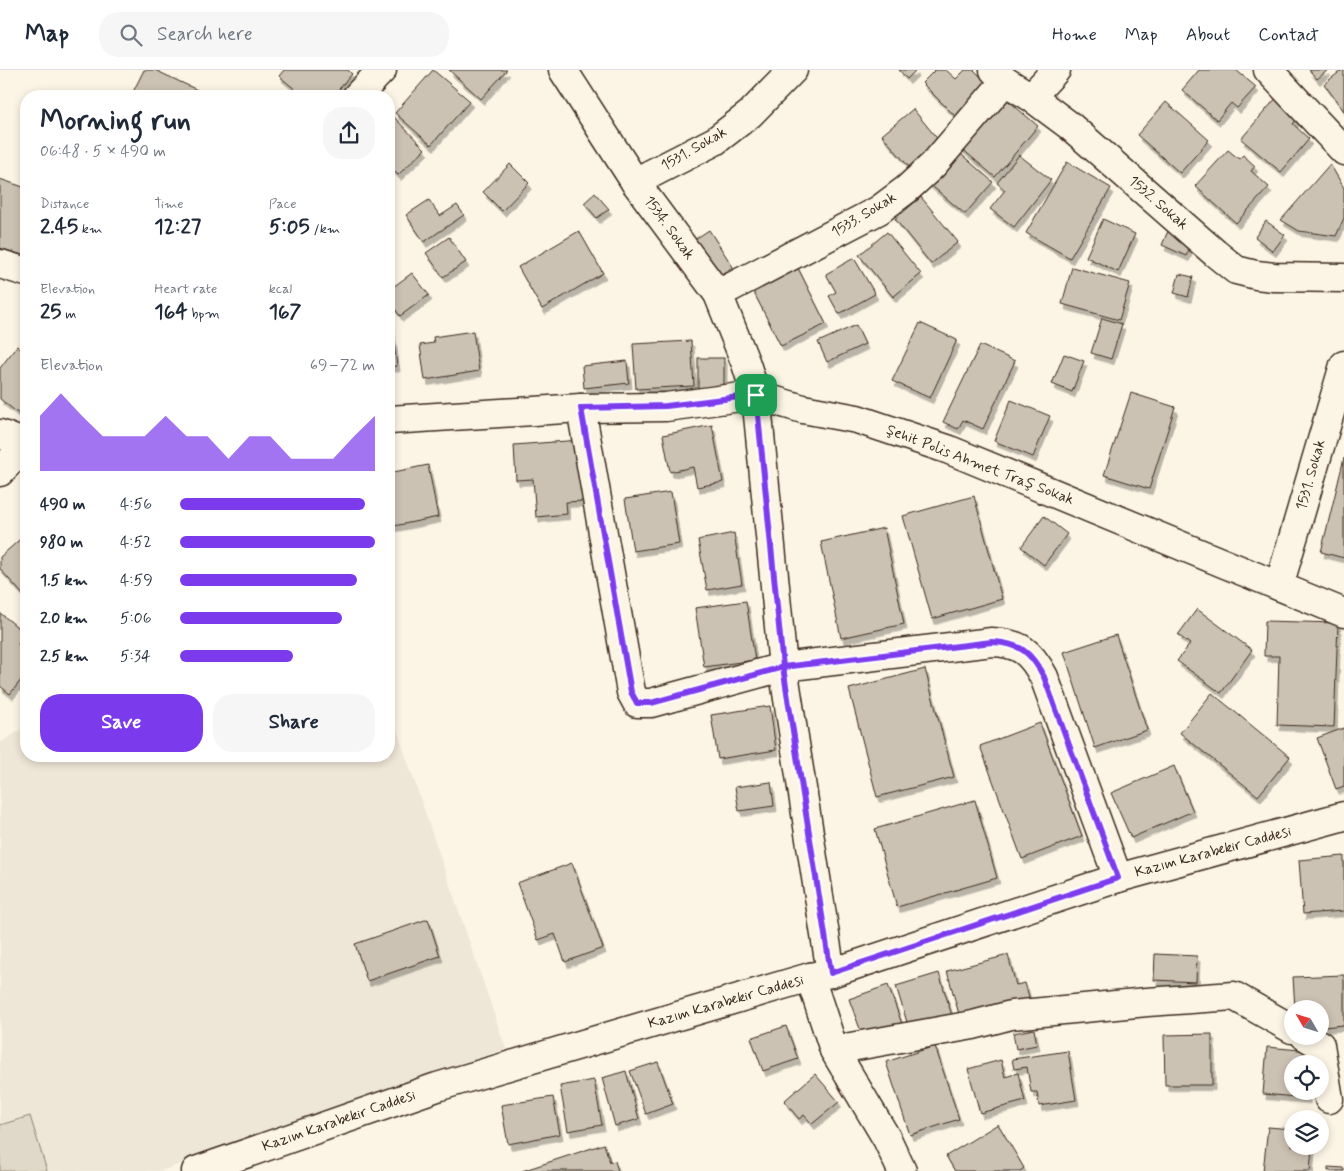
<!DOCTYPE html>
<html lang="en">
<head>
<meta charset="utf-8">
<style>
	body { margin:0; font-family:Mynerve,sans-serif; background:#f6f6f7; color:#1f2937; height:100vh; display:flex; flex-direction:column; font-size:19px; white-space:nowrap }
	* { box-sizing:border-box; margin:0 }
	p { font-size:16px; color:#747a83 }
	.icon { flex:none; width:28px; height:28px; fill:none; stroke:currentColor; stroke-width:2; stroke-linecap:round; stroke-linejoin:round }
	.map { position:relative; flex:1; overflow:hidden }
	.sheet { position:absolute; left:20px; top:20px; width:375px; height:672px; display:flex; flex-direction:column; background:#fff; border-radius:20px; box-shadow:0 2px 8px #0003 }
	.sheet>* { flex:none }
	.needle { width:32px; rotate:309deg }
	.fabs { position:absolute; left:1284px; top:930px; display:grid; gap:10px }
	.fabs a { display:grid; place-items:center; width:45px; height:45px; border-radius:50%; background:#fff; box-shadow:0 2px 8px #0003; font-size:25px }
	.pin { position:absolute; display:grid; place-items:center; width:42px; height:42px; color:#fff; margin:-21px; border-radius:10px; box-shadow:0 2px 8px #0006 }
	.round { display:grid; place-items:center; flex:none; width:52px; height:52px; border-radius:20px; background:#f6f6f7 }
	.headline { display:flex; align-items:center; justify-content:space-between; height:85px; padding:0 20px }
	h1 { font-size:28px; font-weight:700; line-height:38px }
	.figures { display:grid; grid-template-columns:repeat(3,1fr); gap:8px; height:85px; padding:5px 20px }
	.figures div { display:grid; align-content:center }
	.figures b { font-size:21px; font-weight:700 }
	.figures small { font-size:14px; font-weight:400 }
	.figures p { font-size:14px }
	.chart { height:140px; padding:10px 20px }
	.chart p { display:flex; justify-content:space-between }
	.chart svg { width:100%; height:90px; margin-top:5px; fill:#7c3aed; opacity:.7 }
	.button { display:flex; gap:10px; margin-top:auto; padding:10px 20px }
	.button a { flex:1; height:58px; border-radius:20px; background:#7c3aed; color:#fff; font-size:20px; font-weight:700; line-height:58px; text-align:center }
	.button a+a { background:#f6f6f7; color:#1f2937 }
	ul { padding:0 20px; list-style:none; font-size:16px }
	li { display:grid; grid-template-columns:80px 60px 1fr; align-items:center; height:38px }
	li i { height:12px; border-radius:6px; background:#7c3aed }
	header { display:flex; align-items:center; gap:30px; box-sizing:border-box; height:70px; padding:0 25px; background:#fff; border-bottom:1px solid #e0e1e3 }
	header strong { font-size:24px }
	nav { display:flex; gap:28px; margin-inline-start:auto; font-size:18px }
	.search { width:350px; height:45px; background:#f6f6f7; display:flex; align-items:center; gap:12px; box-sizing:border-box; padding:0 18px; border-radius:20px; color:#747a83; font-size:19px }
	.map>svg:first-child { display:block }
</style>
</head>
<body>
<header>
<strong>Map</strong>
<div class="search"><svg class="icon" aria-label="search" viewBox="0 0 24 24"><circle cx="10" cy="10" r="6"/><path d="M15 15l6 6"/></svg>Search here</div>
<nav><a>Home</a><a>Map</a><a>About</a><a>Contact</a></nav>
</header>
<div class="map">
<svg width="1344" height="1101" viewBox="0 0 1344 1101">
	<defs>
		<filter id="shadow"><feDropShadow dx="3" dy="5.5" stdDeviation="0" flood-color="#0004"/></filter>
	</defs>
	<rect width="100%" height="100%" fill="#fcf5e5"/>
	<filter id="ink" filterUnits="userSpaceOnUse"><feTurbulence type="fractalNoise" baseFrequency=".02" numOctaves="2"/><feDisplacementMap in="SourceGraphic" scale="10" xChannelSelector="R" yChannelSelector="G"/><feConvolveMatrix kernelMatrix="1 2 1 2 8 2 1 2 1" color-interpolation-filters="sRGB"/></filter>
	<g filter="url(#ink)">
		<path fill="#eee6d6" d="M389,637L506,979L161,1101H0V673L26,656V686H389Z"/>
		<path fill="#e0d8c8" stroke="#8e8173" d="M30,1046L47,1101H0V1055Z"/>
		<g fill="#ccc2b3" stroke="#3b2a1e" filter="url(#shadow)">
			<path d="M144,0H155L210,26H131Z"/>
			<path d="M284,0H348L352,4L333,26H303L279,6Z"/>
			<path d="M433,0L470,31L431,75L395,43Z"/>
			<path d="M449,0H507L481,29Z"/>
			<path d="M899,0H916L907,9Z"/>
			<path d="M935,0H946L956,9L965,0H974L988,14L956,47L922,13Z"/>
			<path d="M1199,0H1236L1256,17L1237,38L1231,33L1217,50L1182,20Z"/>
			<path d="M1309,0H1328L1317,9Z"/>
			<path d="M1342,0H1344V41L1324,14Z"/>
			<path d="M1004,27L1038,56L995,107L961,78Z"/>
			<path d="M1277,27L1299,47L1293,54L1309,69L1281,102L1241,69Z"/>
			<path d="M1166,32L1209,70L1180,103L1137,65Z"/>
			<path d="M913,39L940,72L909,97L882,65Z"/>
			<path d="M389,42L425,79L398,105L389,96Z"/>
			<path d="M954,78L993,112L965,144L926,111Z"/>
			<path d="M1228,80L1239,89L1243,85L1255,96L1251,101L1269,117L1236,153L1195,116Z"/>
			<path d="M1019,85L1051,110L1014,157L990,139L1005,120L997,113Z"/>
			<path d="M1067,92L1111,118L1070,188L1026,163Z"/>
			<path d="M510,94L529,113L502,141L483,122Z"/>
			<path d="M1330,94L1344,118V148L1336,166L1299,161L1281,150Z"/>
			<path d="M0,109L26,118V186L0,178Z"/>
			<path d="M595,123L609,139L597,148L584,133Z"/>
			<path d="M921,127L958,172L931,194L895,149Z"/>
			<path d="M429,130L440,146L457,135L464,145L424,172L406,145Z"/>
			<path d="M1103,149L1135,164L1118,202L1086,187Z"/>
			<path d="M1266,151L1285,165L1273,181L1255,167Z"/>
			<path d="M709,160L733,197L718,207L694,170Z"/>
			<path d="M579,161L603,203L542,239L518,197Z"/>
			<path d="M1168,161L1193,172L1186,186L1162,175Z"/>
			<path d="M887,162L921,204L893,227L859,185Z"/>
			<path d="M449,167L466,192L443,207L426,183Z"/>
			<path d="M854,188L875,224L839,244L829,226L836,222L826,204Z"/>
			<path d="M797,196L826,254L781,276L752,219Z"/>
			<path d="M1072,197L1130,213L1119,250L1062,234Z"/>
			<path d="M412,203L429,225L400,246L389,231V220Z"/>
			<path d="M1179,204L1193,207L1188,227L1174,223Z"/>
			<path d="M389,238L397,296L389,297Z"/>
			<path d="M1102,248L1122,254L1111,289L1091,283Z"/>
			<path d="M920,253L957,270L930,328L892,311Z"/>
			<path d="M856,255L865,274L827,292L818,272Z"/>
			<path d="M473,261L479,301L425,310L420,275L434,273L433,267Z"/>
			<path d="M691,271L694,316L636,319L633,274Z"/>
			<path d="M980,275L1015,291L983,359L963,350L958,359L943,352Z"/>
			<path d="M17,276L26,284V334L19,344L0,329V298Z"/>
			<path d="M1064,284L1084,291L1072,322L1052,314Z"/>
			<rect x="698" y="288" width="26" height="30"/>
			<path d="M627,291L629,313L584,318L582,296Z"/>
			<path d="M1131,323L1175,337L1149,419L1104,405Z"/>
			<path d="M1011,330L1050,346L1033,387L994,371Z"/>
			<path d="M712,355L723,412L697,417L693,397L670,402L663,365Z"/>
			<path d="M580,370L584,431L566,432L567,444L536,447L533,409L516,410L514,375Z"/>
			<path d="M1344,388V488L1321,482Z"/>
			<path d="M428,395L438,447L389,457V403Z"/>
			<path d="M671,422L679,474L633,481L625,429Z"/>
			<path d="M974,426L1002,529L932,549L903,446Z"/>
			<path d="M1044,446L1067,464L1044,495L1021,477Z"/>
			<path d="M884,458L904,554L841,568L821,472Z"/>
			<path d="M734,463L742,514L707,520L698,470Z"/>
			<path d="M26,464V528L0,499V487Z"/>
			<path d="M746,531L755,590L704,597L695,538Z"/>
			<path d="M1197,539L1252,580L1221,623L1177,591L1190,574L1178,565Z"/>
			<path d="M0,543L26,564L18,574L26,582V604L10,624L0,616Z"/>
			<path d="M1265,551L1338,553L1334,657L1277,655L1279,586H1264Z"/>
			<path d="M1116,565L1147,660L1095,678L1064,582Z"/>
			<path d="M925,599L954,707L877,727L849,619Z"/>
			<path d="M1212,623L1290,687L1258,726L1180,663Z"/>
			<path d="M770,636L776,680L718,689L711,645Z"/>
			<path d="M1040,653L1082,766L1022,789L980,676Z"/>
			<path d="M1344,658V716L1336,719L1317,668Z"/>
			<path d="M1174,696L1193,741L1131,768L1111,723Z"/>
			<path d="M771,712L774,736L739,741L735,717Z"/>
			<path d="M975,730L997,808L897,837L875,759Z"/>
			<path d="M1344,786V841L1303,844L1299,790Z"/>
			<path d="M572,793L603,878L565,892L555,864L538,870L517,813Z"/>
			<path d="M428,849L440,886L367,911L355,874Z"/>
			<path d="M1155,884L1197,886L1196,912L1154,910Z"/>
			<path d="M1008,885L1016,915L1025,913L1030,930L962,955L947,901Z"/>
			<path d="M939,903L953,949L910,962L896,916Z"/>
			<path d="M1344,905V955L1323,957V948H1320V939H1295L1293,907Z"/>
			<path d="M888,915L902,954L863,967L849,929Z"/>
			<path d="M786,956L798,989L763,1001L751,968Z"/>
			<path d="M1034,959L1037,975L1016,979L1013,963Z"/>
			<path d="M1212,964V1015H1165L1164,965Z"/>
			<path d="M935,976L959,1049L910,1065L886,992Z"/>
			<path d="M1267,977L1311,981L1310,994H1292V1021H1307V1028L1263,1024Z"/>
			<path d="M1068,981L1076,1030L1039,1036L1037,1022H1031L1027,997L1014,999L1012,989Z"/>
			<path d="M1001,990L1005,1007L1018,1003L1025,1031L980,1043L968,999Z"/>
			<path d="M658,992L673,1034L646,1044L630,1001Z"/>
			<path d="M626,1001L639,1049L615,1056L602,1008Z"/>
			<path d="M815,1004L839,1032L812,1054L804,1045L799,1049L784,1031Z"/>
			<path d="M594,1010L602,1055L568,1061L560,1016Z"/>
			<path d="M553,1027L560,1064L508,1074L501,1035Z"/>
			<path d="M998,1054L1024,1098L1020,1101H955L946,1086Z"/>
			<path d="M1268,1057L1292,1059V1076L1312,1077L1310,1101H1263Z"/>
			<path d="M604,1074L610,1092L615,1091L618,1101H522Z"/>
			<path d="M1328,1097L1344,1098V1101H1328Z"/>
		</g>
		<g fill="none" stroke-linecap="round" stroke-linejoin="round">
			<g stroke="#3b2a1e" stroke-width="31">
				<g id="minor">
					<path d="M563,0L635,112L718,224L746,294L756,325L783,597L831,903"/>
					<path d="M994,0L1005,11L1031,27L1070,56L1215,183L1236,200L1256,205L1274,207L1344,208"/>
					<path d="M1268,0L1344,81"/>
					<path d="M357,26L382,0"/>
					<path d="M1031,27L1056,0"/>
					<path d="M635,112L715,71L750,44L793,0"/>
					<path d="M0,194L26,202"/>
					<path d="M718,224L879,140L907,119L933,95L1005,11"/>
					<path d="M581,338L631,622L637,633H651L783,597L992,572C1020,573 1031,582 1044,607L1118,808"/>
					<path d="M389,350L581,338L666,337L756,325L803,339L857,349L947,379L1344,543"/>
					<path d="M0,364L26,374"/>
					<path d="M0,402L26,374"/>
					<path d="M1279,516L1344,295"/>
					<path d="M810,907L834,980L887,1069L902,1101"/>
					<path d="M1305,966L1320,975L1329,1029"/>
					<path d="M834,980L973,955L1011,945L1147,932L1234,926L1292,959"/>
					<path d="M196,1101L437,1017L810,907L831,903L1118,808L1344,746"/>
				</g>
			</g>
			<use href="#minor" stroke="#fcf5e5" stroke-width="28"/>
		</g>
	</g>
	<g fill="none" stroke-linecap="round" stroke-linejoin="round" filter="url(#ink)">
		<g stroke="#fff" stroke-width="10">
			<path id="route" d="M756,325L783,597L831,903L1118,808L1044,607C1031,582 1020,573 992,572L783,597L651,633H637L631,622L581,338L666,336L756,325"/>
		</g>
		<use href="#route" stroke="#7c3aed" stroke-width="6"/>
	</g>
	<g text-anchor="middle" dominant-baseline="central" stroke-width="4.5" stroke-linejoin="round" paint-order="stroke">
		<g font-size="15" fill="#3b2a1e" stroke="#fcf5e5">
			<text transform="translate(694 79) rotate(-30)">1531. Sokak</text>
			<text transform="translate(1158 133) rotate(41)">1532. Sokak</text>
			<text transform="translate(864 145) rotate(-31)">1533. Sokak</text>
			<text transform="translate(669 158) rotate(54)">1534. Sokak</text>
			<text transform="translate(980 395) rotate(21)">Şehit Polis Ahmet Traş Sokak</text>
			<text transform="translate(1311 405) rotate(-74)">1531. Sokak</text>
			<text transform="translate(1213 782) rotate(-15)">Kazım Karabekir Caddesi</text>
			<text transform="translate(726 932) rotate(-16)">Kazım Karabekir Caddesi</text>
			<text transform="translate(339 1051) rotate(-19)">Kazım Karabekir Caddesi</text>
		</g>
	</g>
</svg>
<div class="fabs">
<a><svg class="needle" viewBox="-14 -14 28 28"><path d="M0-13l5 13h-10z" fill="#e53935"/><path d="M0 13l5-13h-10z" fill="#747a83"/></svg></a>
<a><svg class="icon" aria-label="locate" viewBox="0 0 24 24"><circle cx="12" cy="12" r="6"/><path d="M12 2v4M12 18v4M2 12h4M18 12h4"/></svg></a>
<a><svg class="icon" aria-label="layers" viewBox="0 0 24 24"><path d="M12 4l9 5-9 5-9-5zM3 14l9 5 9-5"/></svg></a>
</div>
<div class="pin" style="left:756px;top:325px;background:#1e9e55"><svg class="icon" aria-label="arrive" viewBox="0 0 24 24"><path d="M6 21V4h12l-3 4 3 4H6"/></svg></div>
<section class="sheet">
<div class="headline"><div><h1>Morning run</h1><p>06:48 · 5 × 490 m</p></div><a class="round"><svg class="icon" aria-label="share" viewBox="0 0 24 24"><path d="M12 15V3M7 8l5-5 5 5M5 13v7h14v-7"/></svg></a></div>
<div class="figures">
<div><p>Distance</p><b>2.45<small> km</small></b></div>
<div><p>Time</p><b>12:27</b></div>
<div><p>Pace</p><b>5:05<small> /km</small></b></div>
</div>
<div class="figures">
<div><p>Elevation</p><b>25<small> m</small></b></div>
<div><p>Heart rate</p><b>164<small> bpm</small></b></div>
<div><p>kcal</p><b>167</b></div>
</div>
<div class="chart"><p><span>Elevation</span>69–72 m</p>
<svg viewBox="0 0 160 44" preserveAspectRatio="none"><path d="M0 44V17L10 6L20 17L30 27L40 27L50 27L60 17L70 27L80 27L90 38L100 27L110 27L120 38L130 38L140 38L150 27L160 17V44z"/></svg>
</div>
<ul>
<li><b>490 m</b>4:56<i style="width:95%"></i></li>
<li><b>980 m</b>4:52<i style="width:100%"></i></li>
<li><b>1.5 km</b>4:59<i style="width:91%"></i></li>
<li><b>2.0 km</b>5:06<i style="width:83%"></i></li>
<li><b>2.5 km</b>5:34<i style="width:58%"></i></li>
</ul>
<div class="button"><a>Save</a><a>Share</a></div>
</section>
</div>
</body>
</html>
